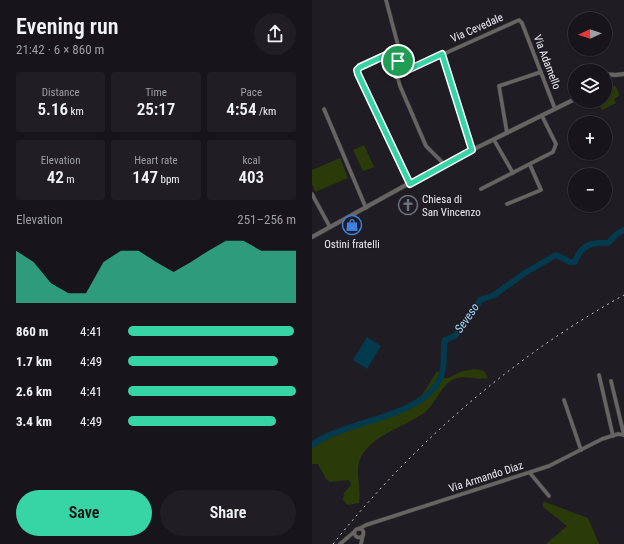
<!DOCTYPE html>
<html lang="en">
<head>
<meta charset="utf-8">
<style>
	body { margin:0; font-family:"Roboto Condensed",sans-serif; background:#201e24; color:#f1f3f6; height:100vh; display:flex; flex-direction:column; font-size:15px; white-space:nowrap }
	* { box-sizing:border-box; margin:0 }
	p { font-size:13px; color:#9e9fa3 }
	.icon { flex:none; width:22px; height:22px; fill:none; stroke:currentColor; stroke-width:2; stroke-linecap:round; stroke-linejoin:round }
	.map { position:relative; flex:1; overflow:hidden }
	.sheet { display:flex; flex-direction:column; background:#17151b; width:312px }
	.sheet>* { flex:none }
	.needle { width:26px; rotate:267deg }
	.fabs { position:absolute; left:256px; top:12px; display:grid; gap:8px }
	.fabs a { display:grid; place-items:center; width:44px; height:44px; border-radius:50%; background:#17151b; box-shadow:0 1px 3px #0004,0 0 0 1px #36343a; font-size:20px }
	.pin { position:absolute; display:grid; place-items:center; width:34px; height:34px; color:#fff; margin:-17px; border:2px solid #fff; border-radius:50%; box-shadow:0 1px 4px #0007 }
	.round { display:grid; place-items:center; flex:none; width:42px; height:42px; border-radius:21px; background:#201e24 }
	.overview { display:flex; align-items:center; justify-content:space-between; height:68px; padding:0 16px }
	h1 { font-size:22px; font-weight:600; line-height:30px }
	.figures { display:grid; grid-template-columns:repeat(3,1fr); gap:6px; height:68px; padding:4px 16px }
	.figures div { display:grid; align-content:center; border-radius:4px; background:#201e24; text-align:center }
	.figures b { font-size:17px; font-weight:600 }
	.figures small { font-size:11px; font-weight:400 }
	.figures p { font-size:11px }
	.chart { height:112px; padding:8px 16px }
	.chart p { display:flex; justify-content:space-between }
	.chart svg { width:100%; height:72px; margin-top:4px; fill:#37d4a6; opacity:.7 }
	.cta { display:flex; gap:8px; margin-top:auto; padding:8px 16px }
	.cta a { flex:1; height:46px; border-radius:24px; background:#37d4a6; color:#111; font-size:16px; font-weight:600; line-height:46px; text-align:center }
	.cta a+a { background:#201e24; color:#f1f3f6 }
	ul { padding:0 16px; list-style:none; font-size:13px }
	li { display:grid; grid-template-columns:64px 48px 1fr; align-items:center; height:30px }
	li i { height:10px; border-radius:5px; background:#37d4a6 }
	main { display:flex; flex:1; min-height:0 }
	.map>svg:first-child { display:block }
</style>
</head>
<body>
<main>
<section class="sheet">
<div class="overview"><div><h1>Evening run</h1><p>21:42 · 6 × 860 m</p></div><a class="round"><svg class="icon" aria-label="share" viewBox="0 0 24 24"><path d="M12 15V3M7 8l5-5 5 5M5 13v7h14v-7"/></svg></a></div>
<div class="figures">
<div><p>Distance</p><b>5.16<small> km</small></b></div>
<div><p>Time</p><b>25:17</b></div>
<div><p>Pace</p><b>4:54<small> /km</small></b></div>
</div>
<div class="figures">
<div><p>Elevation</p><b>42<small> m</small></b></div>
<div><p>Heart rate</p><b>147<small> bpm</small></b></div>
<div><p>kcal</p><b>403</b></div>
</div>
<div class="chart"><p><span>Elevation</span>251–256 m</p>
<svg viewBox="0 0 160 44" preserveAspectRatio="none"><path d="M0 44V12L10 19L20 32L30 38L40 38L50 19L60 12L70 12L80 19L90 25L100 19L110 12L120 6L130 6L140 12L150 12L160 12V44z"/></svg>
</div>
<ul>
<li><b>860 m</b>4:41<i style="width:99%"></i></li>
<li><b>1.7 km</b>4:49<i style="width:89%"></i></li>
<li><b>2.6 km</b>4:41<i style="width:100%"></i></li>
<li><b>3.4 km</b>4:49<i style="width:88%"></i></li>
</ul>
<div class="cta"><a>Save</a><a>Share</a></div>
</section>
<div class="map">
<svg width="312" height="544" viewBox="0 0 312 544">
	<rect width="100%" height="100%" fill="#1f1c24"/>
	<g fill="#2a3a09">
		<path d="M303,85L308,95L302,99L304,103L290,110L286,101H293V90Z"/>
		<path d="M52,145L62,167L51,171L41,150Z"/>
		<path d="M28,158L36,178L3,192L0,184V170Z"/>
		<path d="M164,369L172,371L176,378C165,381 154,374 142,379C128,386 124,404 112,413C92,427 61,435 49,457C42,471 50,488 47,503L36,505L31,500L32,493L39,485L37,480L18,482L14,479L6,464H0V446L5,442L14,439V437L93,407L110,395L125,371L131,378H136L150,371Z"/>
		<path d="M233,502L276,518L287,544H234L255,526L231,507V503Z"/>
	</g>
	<path fill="#043a4d" d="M55,337L69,346L55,369L41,360Z"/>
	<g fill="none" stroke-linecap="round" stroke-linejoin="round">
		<path stroke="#043a4d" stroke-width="6" d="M0,445C34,419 112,419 129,376C134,364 130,352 133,340L143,336L159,316L168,300L182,295L213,273L244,255L258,262H263C269,245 279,242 296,243L306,233L312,230"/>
		<g stroke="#3c3941" stroke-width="4.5">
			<g id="minor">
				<path d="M74,0L87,49L85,75L88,86L114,146L132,164"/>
				<path d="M87,49L48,67L45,70L46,75L97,184"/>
				<path d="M130,55L160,150"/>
				<path d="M85,75L207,20L210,23L243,109"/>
				<path d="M12,109L54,208"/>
				<path d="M195,133L187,86L229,72"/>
				<path d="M182,140L201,173"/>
				<path d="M169,189L241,152L244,144L230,116"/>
				<path d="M0,194L18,227"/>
				<path d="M195,204L229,190L218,165"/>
				<path d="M287,375L301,436"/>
				<path d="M299,381L312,435"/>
				<path d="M252,400L269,450"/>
				<path d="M218,473L237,496"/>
				<circle cx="47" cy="533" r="4.5"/>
				<path d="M47,529L54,525L237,466L290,439L306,434L312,435"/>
				<path d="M28,544L42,532"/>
				<path d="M49,544L51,535"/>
			</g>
		</g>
		<g stroke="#3c3941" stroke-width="5">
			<g id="tertiary">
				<path d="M293,74L303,75L312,74"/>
				<path d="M0,237L132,164L263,99"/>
			</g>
		</g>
		<use href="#minor" stroke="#686461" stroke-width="3.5"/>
		<use href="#tertiary" stroke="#686461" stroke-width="4"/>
		<path stroke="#c4c2c9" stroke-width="1" stroke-dasharray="2 4" stroke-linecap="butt" d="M21,544C102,443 199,358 312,295"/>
	</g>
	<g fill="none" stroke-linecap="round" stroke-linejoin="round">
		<g stroke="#fff" stroke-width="8">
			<path id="route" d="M87,49L85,75L130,54L160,150L98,184L46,74L45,70L48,67Z"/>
		</g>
		<use href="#route" stroke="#37d4a6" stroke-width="5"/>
	</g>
	<defs>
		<g id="church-ring" transform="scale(1)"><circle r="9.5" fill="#1f1c24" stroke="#6b7280" stroke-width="1.5"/><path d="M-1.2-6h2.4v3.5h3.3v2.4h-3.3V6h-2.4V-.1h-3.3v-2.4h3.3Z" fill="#6b7280"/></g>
		<g id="shop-ring" transform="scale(1)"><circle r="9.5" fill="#1f1c24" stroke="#3f7fe0" stroke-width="1.5"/><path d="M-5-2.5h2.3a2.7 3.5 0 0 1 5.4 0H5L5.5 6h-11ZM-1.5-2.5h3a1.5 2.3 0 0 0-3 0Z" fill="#3f7fe0"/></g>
	</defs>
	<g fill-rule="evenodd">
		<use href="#church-ring" x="96" y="205"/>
		<use href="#shop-ring" x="40" y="225"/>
	</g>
	<g text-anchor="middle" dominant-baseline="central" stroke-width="3" stroke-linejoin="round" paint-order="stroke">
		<g font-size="11" fill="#edebf1" stroke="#1f1c24">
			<text transform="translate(165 28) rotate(-24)">Via Cevedale</text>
			<text transform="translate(235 62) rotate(69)">Via Adamello</text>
			<text transform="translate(174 477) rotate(-18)">Via Armando Diaz</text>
		</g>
		<g font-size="11" fill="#edebf1" stroke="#1f1c24" text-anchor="start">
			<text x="110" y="199">Chiesa di<tspan x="110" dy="13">San Vincenzo</tspan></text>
			<text x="40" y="244" text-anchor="middle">Ostini fratelli</text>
		</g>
		<g font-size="12" font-style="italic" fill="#9cdffd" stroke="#1f1c24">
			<text transform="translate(155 318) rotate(-55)">Seveso</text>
		</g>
	</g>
</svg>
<div class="fabs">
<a><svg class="needle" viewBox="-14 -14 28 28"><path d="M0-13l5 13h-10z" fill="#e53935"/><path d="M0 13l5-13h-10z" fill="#9e9fa3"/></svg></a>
<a><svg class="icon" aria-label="layers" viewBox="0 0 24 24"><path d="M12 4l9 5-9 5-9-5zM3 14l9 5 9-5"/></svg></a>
<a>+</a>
<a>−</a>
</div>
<div class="pin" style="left:86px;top:61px;background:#1e9e55"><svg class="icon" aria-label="arrive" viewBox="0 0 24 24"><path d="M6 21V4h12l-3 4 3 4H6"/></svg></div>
</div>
</main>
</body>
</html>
